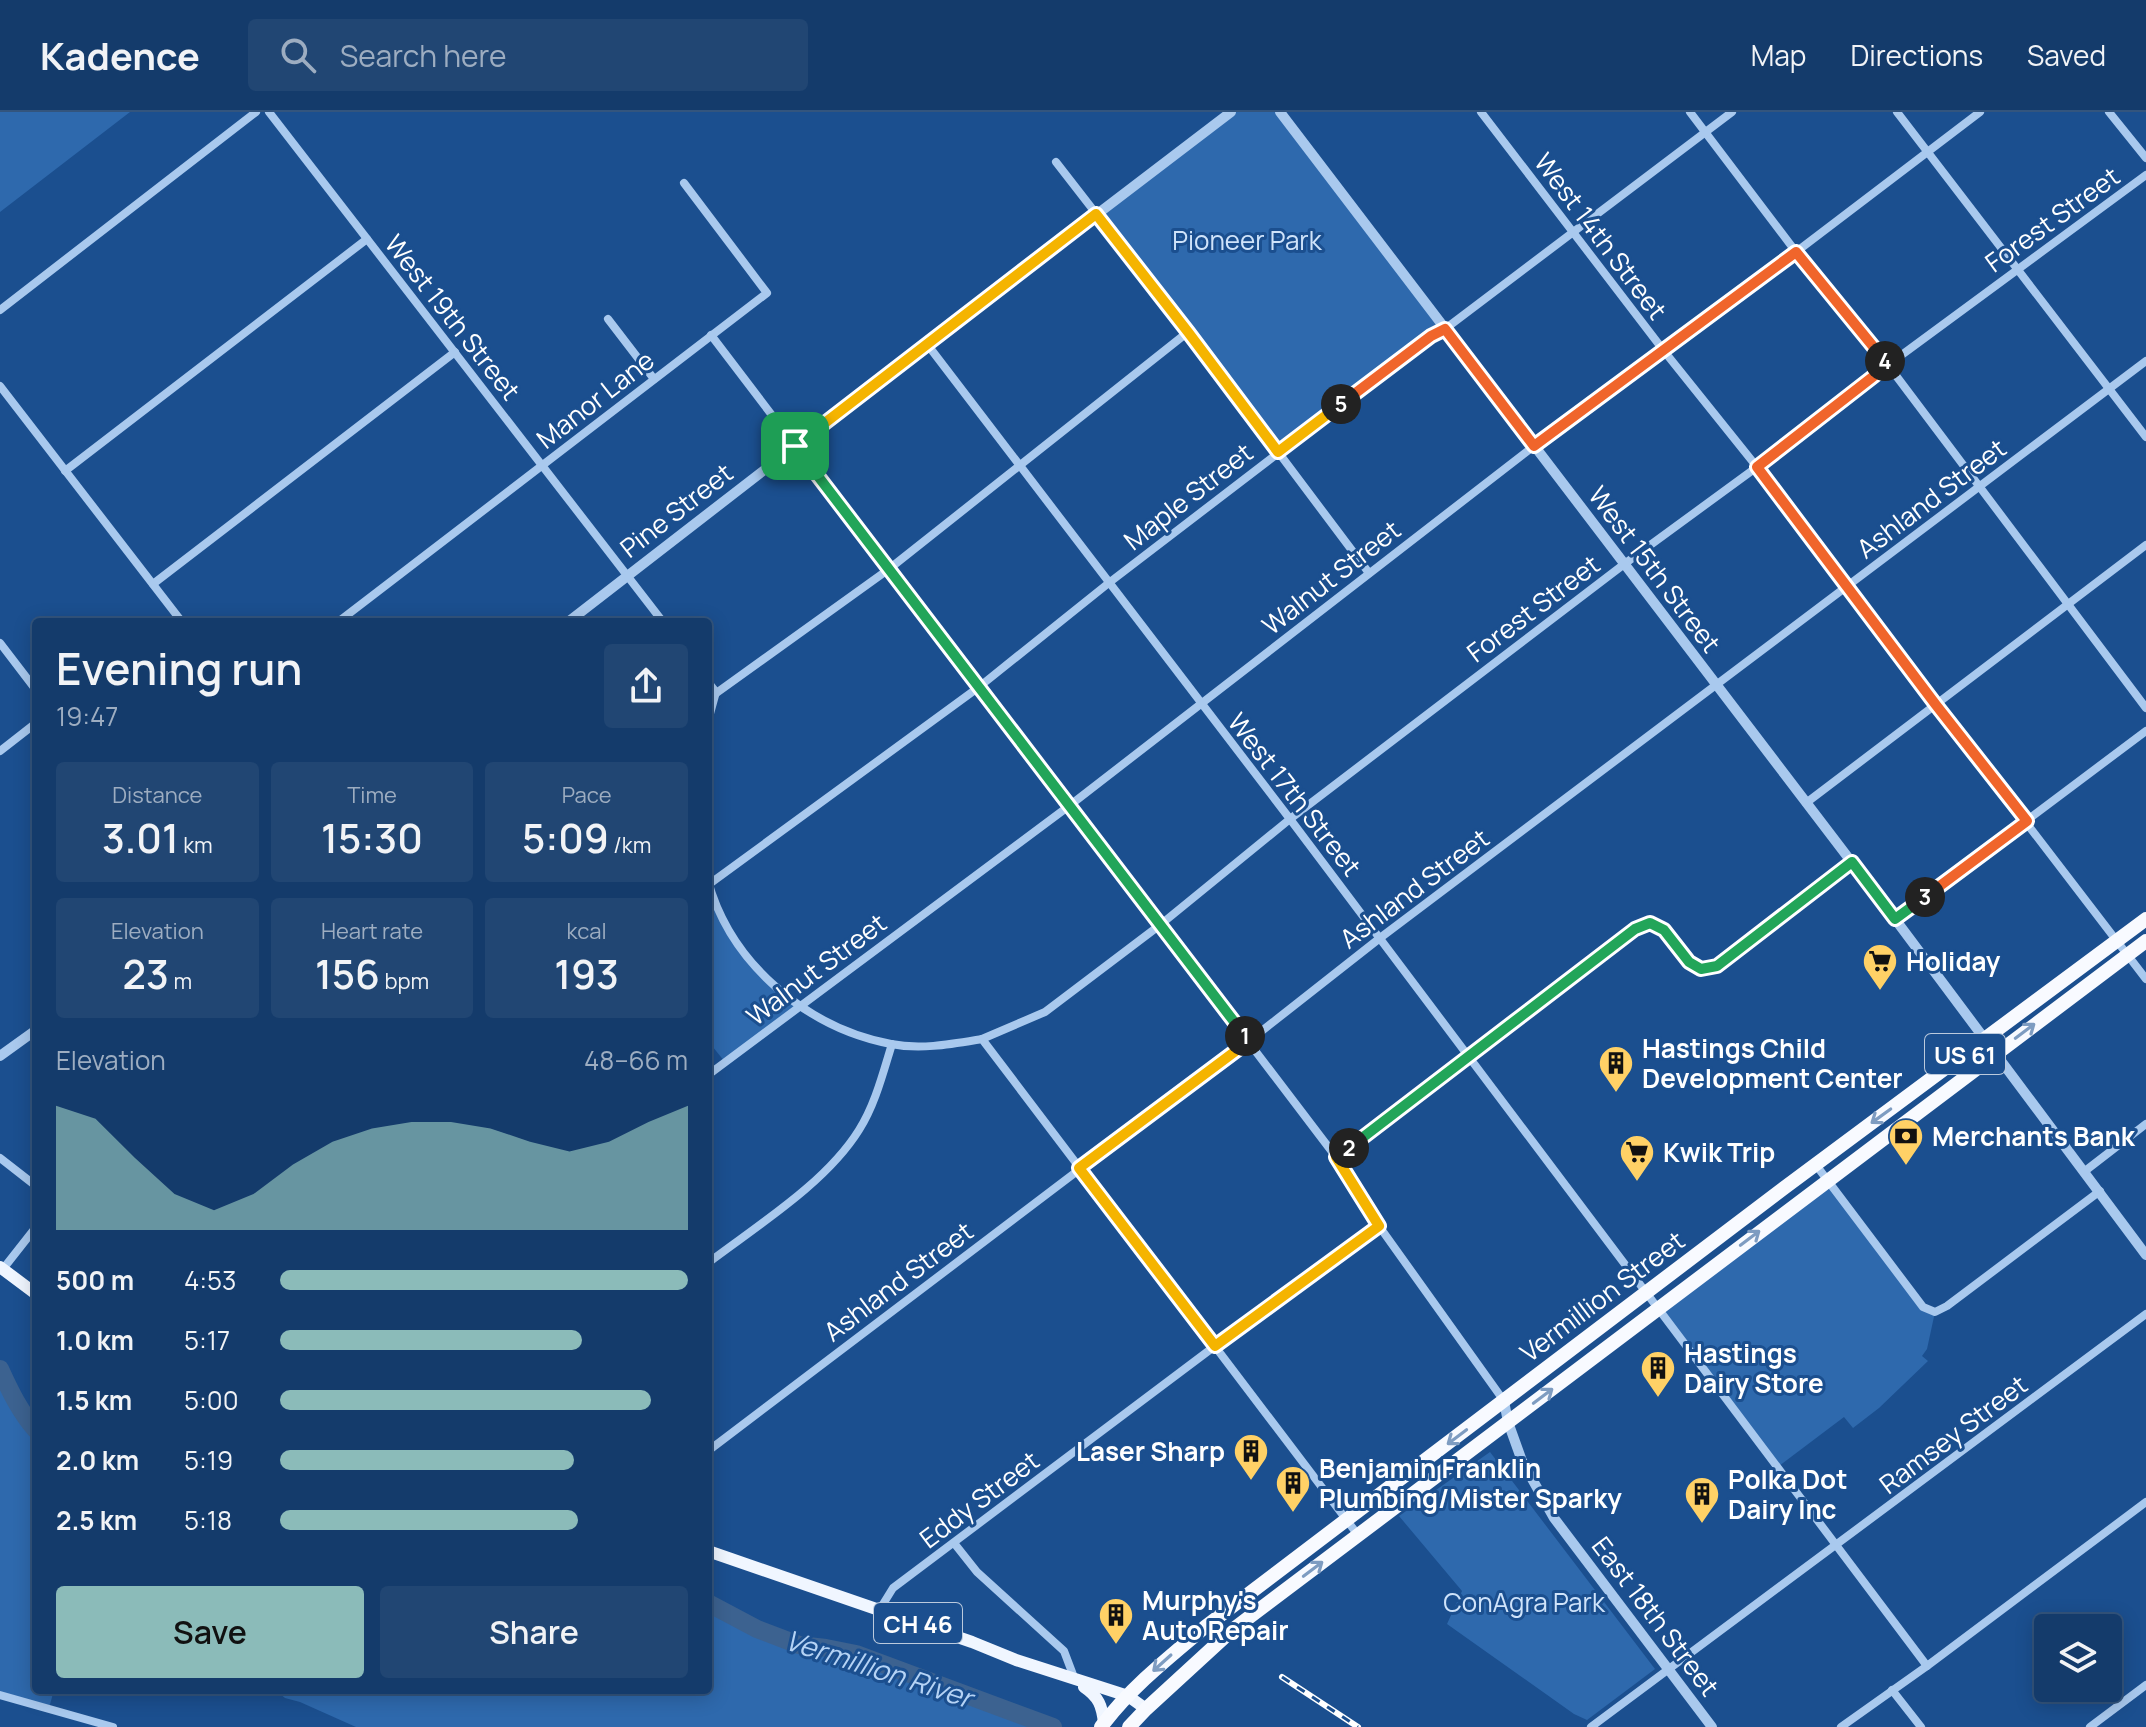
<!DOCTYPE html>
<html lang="en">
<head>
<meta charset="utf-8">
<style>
	body { margin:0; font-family:Manrope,sans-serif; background:#214673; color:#f1f3f6; height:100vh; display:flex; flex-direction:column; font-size:30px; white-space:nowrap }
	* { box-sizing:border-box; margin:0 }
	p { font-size:26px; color:#9dadc1 }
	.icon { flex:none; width:44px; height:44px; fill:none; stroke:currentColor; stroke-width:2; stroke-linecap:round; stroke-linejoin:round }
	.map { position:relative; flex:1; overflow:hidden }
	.sheet { position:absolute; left:32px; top:506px; width:680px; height:1076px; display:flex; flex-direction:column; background:#143b6b; border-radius:8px; box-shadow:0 4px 20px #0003,0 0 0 2px #33557e }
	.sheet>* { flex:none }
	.tools { position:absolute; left:2034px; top:1502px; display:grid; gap:16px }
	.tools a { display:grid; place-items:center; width:88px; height:88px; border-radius:8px; background:#143b6b; box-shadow:0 4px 20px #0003,0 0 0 2px #33557e; font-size:40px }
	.pin { position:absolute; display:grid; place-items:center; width:68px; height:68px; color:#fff; margin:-34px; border-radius:16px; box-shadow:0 4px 12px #0006 }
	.km { position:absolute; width:40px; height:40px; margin:-20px; border-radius:50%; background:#222; color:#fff; font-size:22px; line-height:40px; text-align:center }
	.round { display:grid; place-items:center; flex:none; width:84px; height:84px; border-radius:8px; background:#214673 }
	.overview { display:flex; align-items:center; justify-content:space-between; height:136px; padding:0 24px }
	h1 { font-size:44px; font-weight:600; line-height:60px }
	.figures { display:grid; grid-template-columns:repeat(3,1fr); gap:12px; height:136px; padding:8px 24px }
	.figures div { display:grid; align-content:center; border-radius:8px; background:#214673; text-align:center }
	.figures b { font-size:40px; font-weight:600 }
	.figures small { font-size:22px; font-weight:400 }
	.figures p { font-size:22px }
	.chart { height:224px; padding:16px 24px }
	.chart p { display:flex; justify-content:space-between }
	.chart svg { width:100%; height:144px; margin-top:8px; fill:#8bbbb9; opacity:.7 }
	.cta { display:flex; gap:16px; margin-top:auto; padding:16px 24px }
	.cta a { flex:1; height:92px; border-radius:8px; background:#8bbbb9; color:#111; font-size:32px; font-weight:600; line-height:92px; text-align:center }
	.cta a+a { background:#214673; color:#f1f3f6 }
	ul { padding:0 24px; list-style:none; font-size:26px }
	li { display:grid; grid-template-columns:128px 96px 1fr; align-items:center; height:60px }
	li i { height:20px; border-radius:10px; background:#8bbbb9 }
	header { display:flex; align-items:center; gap:48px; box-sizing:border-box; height:112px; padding:0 40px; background:#143b6b; border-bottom:2px solid #33557e }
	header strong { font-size:38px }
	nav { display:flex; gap:44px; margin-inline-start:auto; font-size:28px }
	.search { width:560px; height:72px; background:#214673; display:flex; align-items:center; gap:20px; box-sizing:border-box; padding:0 28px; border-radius:8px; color:#9dadc1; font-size:30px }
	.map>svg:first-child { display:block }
</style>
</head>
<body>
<header>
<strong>Kadence</strong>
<div class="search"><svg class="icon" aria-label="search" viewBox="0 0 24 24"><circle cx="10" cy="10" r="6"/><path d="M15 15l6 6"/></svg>Search here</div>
<nav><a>Map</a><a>Directions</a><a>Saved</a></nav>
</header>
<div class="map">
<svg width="2146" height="1615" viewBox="0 0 2146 1615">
	<rect width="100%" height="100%" fill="#1b4f8f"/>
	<g fill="#2e69ad">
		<path d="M0,0H130L0,100Z"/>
		<path d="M1231,0H1280L1445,217L1278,340L1096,102Z"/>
		<path d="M708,773L743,840L799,894L725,950L708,929Z"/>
		<path d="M1828,1068L1923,1195L1935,1200L1927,1237L1922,1244L1928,1249L1879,1296L1853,1316L1844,1305L1779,1354L1658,1195Z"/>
		<path d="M0,1257C10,1279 20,1300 36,1318V1578H54L49,1596L0,1583Z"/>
		<path d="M1490,1340L1655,1557L1587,1608L1574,1602L1447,1512L1462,1479L1399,1404Z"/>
		<path d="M708,1491L757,1517L799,1533L826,1536L856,1542L1053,1615H356L300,1590L285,1586L275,1578H708Z"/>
	</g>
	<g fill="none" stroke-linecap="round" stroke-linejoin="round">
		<g stroke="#3c6290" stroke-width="18">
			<path d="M0,1257C10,1279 20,1300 36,1318"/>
			<path d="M708,1491L757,1517L799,1533L826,1536L856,1542L1053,1615"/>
		</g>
		<g stroke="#a9c9ee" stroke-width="8">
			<path d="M269,0L663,510"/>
			<path d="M1481,0L1664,239L1757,355L1936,593L2146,867"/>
			<path d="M1690,0L1796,140L1888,253L2146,596"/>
			<path d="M1897,0L2146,325"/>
			<path d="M2109,0L2146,46"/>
			<path d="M1056,50L1188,220L1369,461"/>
			<path d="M0,198L256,0"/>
			<path d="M608,207L654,267"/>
			<path d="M711,223L1336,1045L1379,1114L1504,1289"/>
			<path d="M927,232L1290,707L1927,1554"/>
			<path d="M0,274L182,510"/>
			<path d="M65,359L367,127"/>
			<path d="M153,472L455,240"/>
			<path d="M338,510L767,181L684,71"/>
			<path d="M0,531L36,578"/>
			<path d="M708,570L716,580L708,609"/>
			<path d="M708,587L889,457L1188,220"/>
			<path d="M0,639L36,611"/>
			<path d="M1806,691L2146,433"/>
			<path d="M708,769C731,852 807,916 891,932C921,938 952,932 982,927L1358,1423"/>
			<path d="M708,773L979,575L1110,470L1431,224L1445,217L1732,0"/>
			<path d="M1895,807L2146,619"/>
			<path d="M982,927L1045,900L1160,813L1290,707L1623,453L1757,355L1888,253L2146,63"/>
			<path d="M708,963L1069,694L1534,334L1796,140L1980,0"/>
			<path d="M1336,1045L1635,817L1650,811L1664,818L1689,850L1701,857L1717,854L1852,750"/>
			<path d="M0,1046L36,1074"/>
			<path d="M1816,1053L1923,1195L1935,1200L1947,1194L2100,1079"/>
			<path d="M2085,1059L2146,1012"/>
			<path d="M708,1151C758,1113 826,1071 859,1018C875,993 883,961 892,932"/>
			<path d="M3,1157L36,1115"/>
			<path d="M708,1339L1249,929L1380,826L2146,249"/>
			<path d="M954,1431L977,1460L1064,1539L1075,1568"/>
			<path d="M880,1497L893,1476L1215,1234L1379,1114"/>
			<path d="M1892,1578L1921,1615"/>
			<path d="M0,1583L113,1615"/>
			<path d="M1591,1615L2146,1202"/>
			<path d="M1841,1615L1927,1554L2146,1390"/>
			<path d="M2090,1615L2146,1573"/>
		</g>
		<g stroke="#a9c9ee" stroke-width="10">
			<path d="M1280,0L1895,807L2146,1143"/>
			<path d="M568,510L927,232L1231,0"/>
			<path d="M0,944L36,918"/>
			<path d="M1504,1289L1508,1310L1522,1349L1554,1406L1712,1615"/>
		</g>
		<g stroke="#f0f6ff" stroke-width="12">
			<path d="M0,1155L36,1182"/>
			<path d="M708,1439L972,1530L1016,1548L1128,1584L1146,1597"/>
			<path d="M1084,1575C1099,1585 1102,1594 1104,1611"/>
		</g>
		<g stroke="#f8faff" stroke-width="14">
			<path d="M1101,1615C1130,1576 1168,1546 1205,1515L1784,1076L2146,807"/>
			<path d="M1129,1615L1146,1597L1231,1519L2146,829"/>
		</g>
		<g stroke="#fff" stroke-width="6">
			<path id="rail" d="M1282,1565L1358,1615"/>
		</g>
		<use href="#rail" stroke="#1b4f8f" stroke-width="3" stroke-dasharray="9" stroke-linecap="butt"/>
	</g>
	<defs><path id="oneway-shaft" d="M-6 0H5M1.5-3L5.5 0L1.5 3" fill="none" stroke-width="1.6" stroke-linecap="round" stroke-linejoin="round" transform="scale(2)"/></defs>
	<g stroke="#7e9cc1">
		<use href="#oneway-shaft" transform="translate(2025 919) rotate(-37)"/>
		<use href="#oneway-shaft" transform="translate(1881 1004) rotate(144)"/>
		<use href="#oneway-shaft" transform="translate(1750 1126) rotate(-37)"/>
		<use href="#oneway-shaft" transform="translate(1543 1284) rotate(-37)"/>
		<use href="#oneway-shaft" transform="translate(1457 1325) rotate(143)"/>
		<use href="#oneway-shaft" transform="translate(1313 1457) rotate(-37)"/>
		<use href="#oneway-shaft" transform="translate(1162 1551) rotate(138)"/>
	</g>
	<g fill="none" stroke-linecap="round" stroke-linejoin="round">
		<g stroke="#fff" stroke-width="16">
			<path id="split-1" d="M795,334L1245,924"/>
		</g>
		<g stroke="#fff" stroke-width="16">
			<path id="split-2" d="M1245,924L1249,929L1079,1056L1215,1234L1379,1114L1336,1045L1349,1036"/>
		</g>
		<g stroke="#fff" stroke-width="16">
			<path id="split-3" d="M1349,1036L1635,817L1650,811L1664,818L1689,850L1701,857L1717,854L1852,750L1895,807L1925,785"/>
		</g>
		<g stroke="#fff" stroke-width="16">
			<path id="split-4" d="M1885,249L1888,253L1757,355L1936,593L2027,709L1925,785"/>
		</g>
		<g stroke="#fff" stroke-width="16">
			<path id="split-5" d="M1341,292L1431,224L1445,217L1534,334L1796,140L1885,249"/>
		</g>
		<g stroke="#fff" stroke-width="16">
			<path id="split-6" d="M795,334L1096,102L1188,220L1278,340L1341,292"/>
		</g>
		<use href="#split-1" stroke="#22a559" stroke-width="10"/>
		<use href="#split-2" stroke="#f5b400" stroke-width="10"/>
		<use href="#split-3" stroke="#22a559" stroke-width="10"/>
		<use href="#split-4" stroke="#f0652b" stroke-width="10"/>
		<use href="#split-5" stroke="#f0652b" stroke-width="10"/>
		<use href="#split-6" stroke="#f5b400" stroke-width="10"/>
	</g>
	<defs>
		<g id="supermarket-pin" transform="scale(1.8)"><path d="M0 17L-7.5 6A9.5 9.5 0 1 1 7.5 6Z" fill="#ffd166" stroke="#1b4f8f"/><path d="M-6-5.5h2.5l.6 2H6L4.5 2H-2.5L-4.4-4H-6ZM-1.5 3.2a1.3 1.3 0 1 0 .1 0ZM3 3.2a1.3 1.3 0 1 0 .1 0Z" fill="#111"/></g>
		<g id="building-pin" transform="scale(1.8)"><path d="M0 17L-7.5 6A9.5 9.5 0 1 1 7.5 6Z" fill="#ffd166" stroke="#1b4f8f"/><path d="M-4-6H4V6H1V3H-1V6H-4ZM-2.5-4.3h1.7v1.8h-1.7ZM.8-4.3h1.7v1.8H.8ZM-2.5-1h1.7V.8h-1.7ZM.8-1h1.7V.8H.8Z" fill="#111"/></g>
		<g id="bank-pin" transform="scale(1.8)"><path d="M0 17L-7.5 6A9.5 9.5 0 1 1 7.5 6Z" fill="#ffd166" stroke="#1b4f8f"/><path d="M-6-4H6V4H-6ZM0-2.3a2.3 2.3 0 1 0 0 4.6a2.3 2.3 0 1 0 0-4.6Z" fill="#111"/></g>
	</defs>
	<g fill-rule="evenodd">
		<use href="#supermarket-pin" x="1880" y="849"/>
		<use href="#building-pin" x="1616" y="951"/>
		<use href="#bank-pin" x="1906" y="1024"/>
		<use href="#supermarket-pin" x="1637" y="1040"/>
		<use href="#building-pin" x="1658" y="1256"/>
		<use href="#building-pin" x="1251" y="1339"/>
		<use href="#building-pin" x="1293" y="1371"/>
		<use href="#building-pin" x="1702" y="1382"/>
		<use href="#building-pin" x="1116" y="1503"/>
	</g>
	<g text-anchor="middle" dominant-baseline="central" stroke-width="6" stroke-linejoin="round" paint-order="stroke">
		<g fill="#1b4f8f" stroke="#bbcadd" stroke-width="2">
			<rect x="1925" y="922" width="80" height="40" rx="6"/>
			<rect x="874" y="1491" width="88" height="40" rx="6"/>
		</g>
		<g font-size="24" font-weight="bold" fill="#fff">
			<text x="1965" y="942">US 61</text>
			<text x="918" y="1511">CH 46</text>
		</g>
		<g font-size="26" fill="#fff" stroke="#1b4f8f">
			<text transform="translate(2052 107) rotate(-36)">Forest Street</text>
			<text transform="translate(1601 124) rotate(53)">West 14th Street</text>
			<text transform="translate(453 205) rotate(52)">West 19th Street</text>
			<text transform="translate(595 287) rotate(-38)">Manor Lane</text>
			<text transform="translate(1188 384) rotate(-38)">Maple Street</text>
			<text transform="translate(1931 386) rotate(-37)">Ashland Street</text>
			<text transform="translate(676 398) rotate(-38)">Pine Street</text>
			<text transform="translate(1655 457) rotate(53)">West 15th Street</text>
			<text transform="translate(1331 465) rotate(-38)">Walnut Street</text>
			<text transform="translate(1533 496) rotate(-37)">Forest Street</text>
			<text transform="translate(1295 682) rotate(52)">West 17th Street</text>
			<text transform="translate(1414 776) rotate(-37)">Ashland Street</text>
			<text transform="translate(816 857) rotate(-37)">Walnut Street</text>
			<text transform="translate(898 1169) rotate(-37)">Ashland Street</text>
			<text transform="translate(1602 1184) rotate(-37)">Vermillion Street</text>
			<text transform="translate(1953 1322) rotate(-37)">Ramsey Street</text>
			<text transform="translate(979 1387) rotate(-37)">Eddy Street</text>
			<text transform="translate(1656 1504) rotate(53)">East 18th Street</text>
		</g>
		<g font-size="26" fill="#cfe3fa" stroke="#1b4f8f">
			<text x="1247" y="128">Pioneer Park</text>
			<text x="1524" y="1490">ConAgra Park</text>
		</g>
		<g font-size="26" font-weight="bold" fill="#fff" stroke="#1b4f8f" text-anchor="start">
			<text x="1906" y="849">Holiday</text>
			<text x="1642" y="936">Hastings Child<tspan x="1642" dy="30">Development Center</tspan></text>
			<text x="1932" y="1024">Merchants Bank</text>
			<text x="1663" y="1040">Kwik Trip</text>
			<text x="1684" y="1241">Hastings<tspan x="1684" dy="30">Dairy Store</tspan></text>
			<text x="1225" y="1339" text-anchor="end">Laser Sharp</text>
			<text x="1319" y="1356">Benjamin Franklin<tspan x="1319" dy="30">Plumbing/Mister Sparky</tspan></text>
			<text x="1728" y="1367">Polka Dot<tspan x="1728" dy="30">Dairy Inc</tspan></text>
			<text x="1142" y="1488">Murphy's<tspan x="1142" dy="30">Auto Repair</tspan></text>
		</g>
		<g font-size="28" font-style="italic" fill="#b5d3f5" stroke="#1b4f8f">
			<text transform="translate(879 1556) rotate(18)">Vermillion River</text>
		</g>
	</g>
</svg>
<div class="tools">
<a><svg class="icon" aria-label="layers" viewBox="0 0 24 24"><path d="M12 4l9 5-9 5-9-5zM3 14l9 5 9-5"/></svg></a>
</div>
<div class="pin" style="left:795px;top:334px;background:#1e9e55"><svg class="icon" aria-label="arrive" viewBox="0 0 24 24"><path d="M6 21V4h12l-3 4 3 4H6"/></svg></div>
<b class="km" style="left:1245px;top:924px">1</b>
<b class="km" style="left:1349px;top:1036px">2</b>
<b class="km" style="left:1925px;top:785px">3</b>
<b class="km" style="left:1885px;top:249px">4</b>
<b class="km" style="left:1341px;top:292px">5</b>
<section class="sheet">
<div class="overview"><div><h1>Evening run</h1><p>19:47</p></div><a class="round"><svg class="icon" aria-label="share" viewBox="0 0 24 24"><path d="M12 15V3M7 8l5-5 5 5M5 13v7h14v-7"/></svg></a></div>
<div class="figures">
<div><p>Distance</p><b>3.01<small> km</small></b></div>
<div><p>Time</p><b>15:30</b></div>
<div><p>Pace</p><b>5:09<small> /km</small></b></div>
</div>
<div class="figures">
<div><p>Elevation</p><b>23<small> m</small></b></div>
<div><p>Heart rate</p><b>156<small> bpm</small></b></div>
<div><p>kcal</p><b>193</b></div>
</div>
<div class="chart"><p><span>Elevation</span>48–66 m</p>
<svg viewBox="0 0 160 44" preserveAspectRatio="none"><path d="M0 44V6L10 10L20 22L30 33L40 38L50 33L60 24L70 17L80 13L90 11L100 11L110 13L120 17L130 20L140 17L150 11L160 6V44z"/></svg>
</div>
<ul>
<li><b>500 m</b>4:53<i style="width:100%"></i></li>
<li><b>1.0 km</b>5:17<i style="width:74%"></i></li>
<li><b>1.5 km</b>5:00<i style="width:91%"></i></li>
<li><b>2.0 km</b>5:19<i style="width:72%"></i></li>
<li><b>2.5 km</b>5:18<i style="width:73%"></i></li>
</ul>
<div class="cta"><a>Save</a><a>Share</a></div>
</section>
</div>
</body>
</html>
